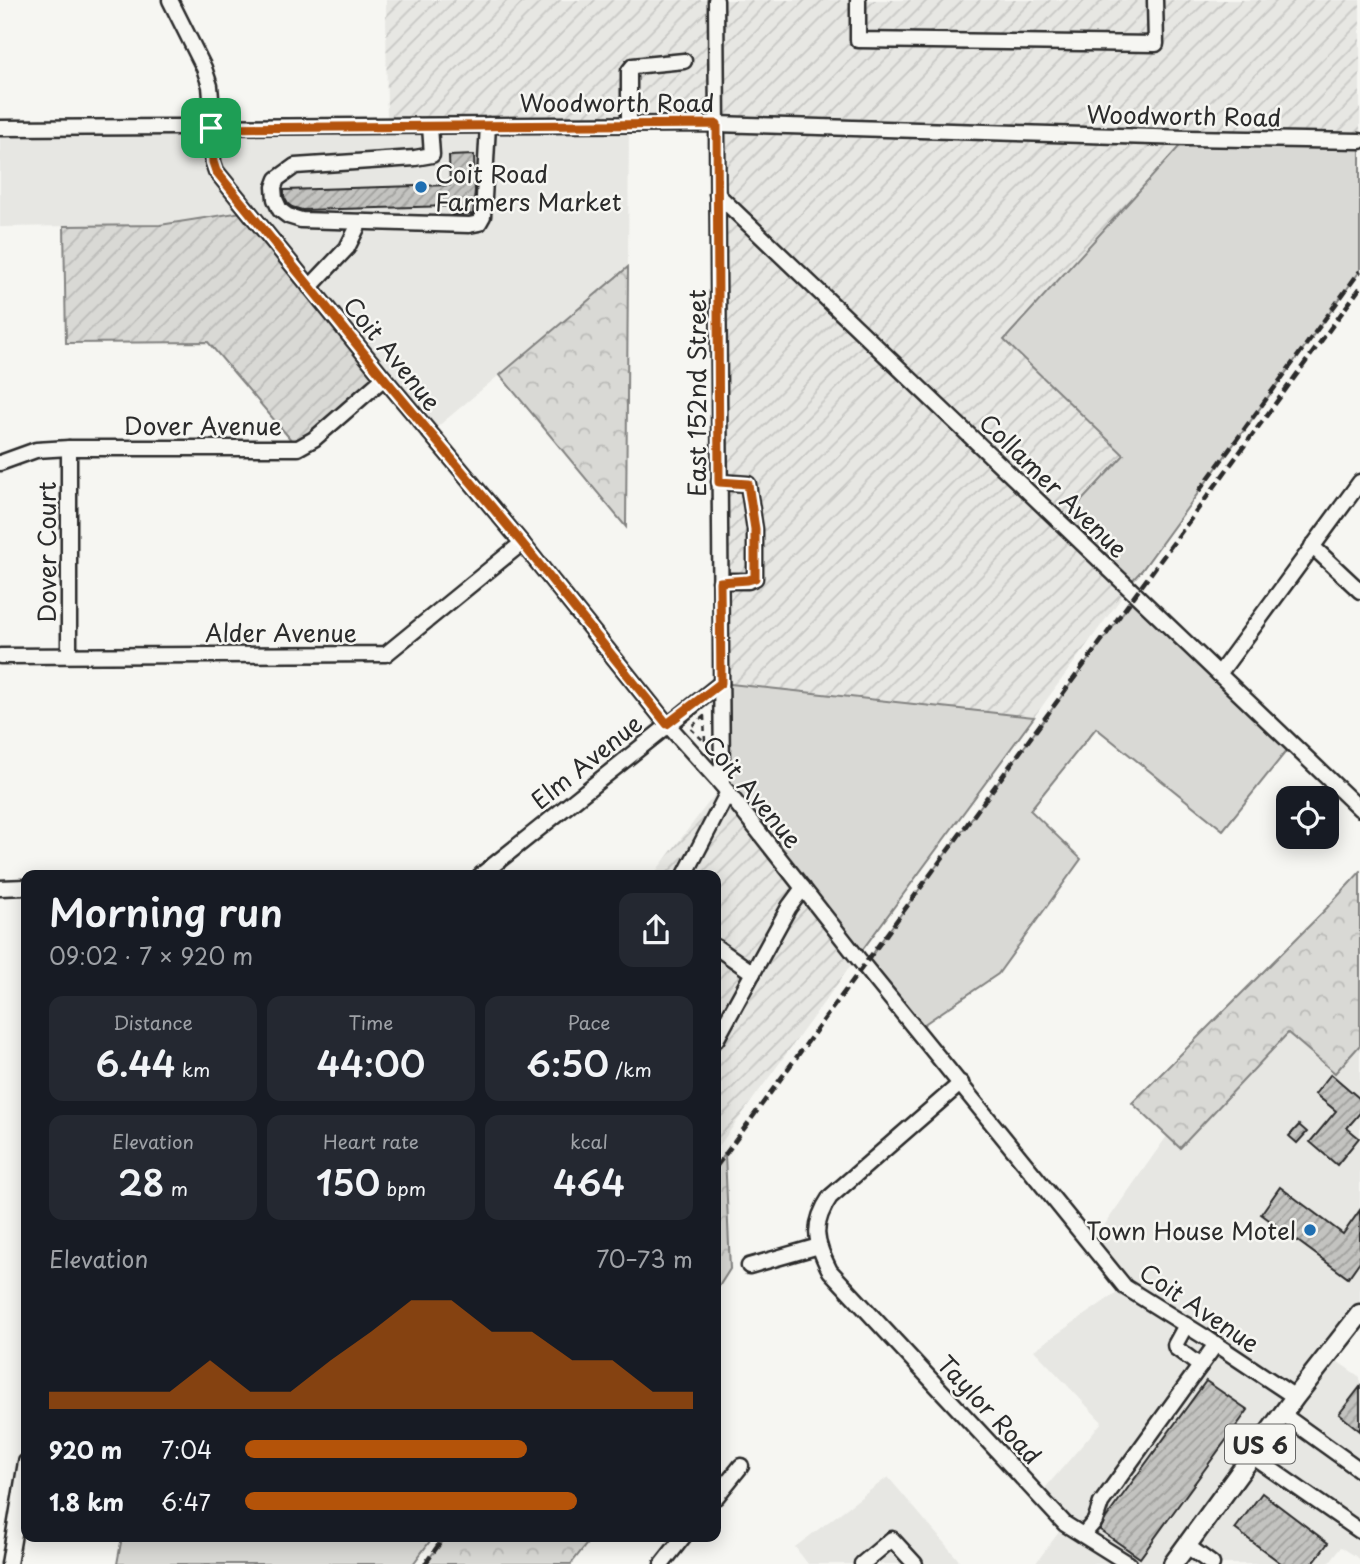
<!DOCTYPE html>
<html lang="en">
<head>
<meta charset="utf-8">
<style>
	body { margin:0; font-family:"Playpen Sans",sans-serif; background:#242831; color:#f1f3f6; height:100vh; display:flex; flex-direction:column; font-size:26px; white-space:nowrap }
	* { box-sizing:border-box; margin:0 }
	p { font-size:23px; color:#9ea1a6 }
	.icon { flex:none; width:38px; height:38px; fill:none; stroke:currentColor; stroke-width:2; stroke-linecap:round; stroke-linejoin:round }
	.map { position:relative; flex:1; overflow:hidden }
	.side { position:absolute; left:21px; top:870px; width:700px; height:672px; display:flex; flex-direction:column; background:#171b24; border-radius:14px; box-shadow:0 4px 18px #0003 }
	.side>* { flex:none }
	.tools { position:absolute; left:1276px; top:786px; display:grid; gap:14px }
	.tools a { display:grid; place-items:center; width:63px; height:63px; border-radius:14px; background:#171b24; box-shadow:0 4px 18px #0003; font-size:35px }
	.pin { position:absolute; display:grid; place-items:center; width:60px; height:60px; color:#fff; margin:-30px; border-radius:14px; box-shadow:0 4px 10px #0006 }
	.round { display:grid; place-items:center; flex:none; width:74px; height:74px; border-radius:14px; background:#242831 }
	.head { display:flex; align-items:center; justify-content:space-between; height:119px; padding:0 28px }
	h1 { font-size:38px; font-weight:600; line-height:52px }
	.metrics { display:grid; grid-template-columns:repeat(3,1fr); gap:10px; height:119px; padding:7px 28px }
	.metrics div { display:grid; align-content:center; border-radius:14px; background:#242831; text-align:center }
	.metrics b { font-size:35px; font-weight:600 }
	.metrics small { font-size:19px; font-weight:400 }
	.metrics p { font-size:19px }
	.chart { height:196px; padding:14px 28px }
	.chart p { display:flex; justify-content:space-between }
	.chart svg { width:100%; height:126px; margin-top:7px; fill:#b45309; opacity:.7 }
	ul { padding:0 28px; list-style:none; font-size:23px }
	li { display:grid; grid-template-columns:112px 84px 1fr; align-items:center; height:52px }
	li i { height:18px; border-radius:9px; background:#b45309 }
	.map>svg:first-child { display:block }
</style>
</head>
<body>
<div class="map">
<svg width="1360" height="1564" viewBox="0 0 1360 1564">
	<defs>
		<pattern id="industrial-furrows" width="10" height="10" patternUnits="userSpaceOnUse" patternTransform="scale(1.75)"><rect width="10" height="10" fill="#e7e7e3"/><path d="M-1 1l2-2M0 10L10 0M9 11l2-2" fill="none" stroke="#c6c6c3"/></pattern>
		<pattern id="forest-crowns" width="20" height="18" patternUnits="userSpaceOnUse" patternTransform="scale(1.75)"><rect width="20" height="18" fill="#d9d9d5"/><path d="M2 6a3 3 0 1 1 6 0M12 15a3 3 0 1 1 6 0" fill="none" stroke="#babab7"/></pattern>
		<pattern id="garden-furrows" width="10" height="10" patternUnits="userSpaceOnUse" patternTransform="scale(1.75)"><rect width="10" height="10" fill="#d9d9d5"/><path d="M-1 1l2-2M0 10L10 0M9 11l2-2" fill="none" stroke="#babab7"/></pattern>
		<pattern id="building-hatch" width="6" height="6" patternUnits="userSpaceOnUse" patternTransform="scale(1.75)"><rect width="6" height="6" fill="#c3c3c0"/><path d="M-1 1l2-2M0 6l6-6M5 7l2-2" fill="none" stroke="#9f9f9c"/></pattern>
	</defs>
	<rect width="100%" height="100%" fill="#f6f6f2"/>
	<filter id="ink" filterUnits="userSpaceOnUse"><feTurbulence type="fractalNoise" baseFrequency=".0143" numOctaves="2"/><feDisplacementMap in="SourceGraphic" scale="14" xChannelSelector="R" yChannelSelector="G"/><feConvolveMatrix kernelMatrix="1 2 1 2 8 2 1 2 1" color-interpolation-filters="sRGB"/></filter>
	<g filter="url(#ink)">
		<g fill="#e7e7e3">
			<path d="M629,124L628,267L430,433L248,211L160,225L0,227V128Z"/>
			<path d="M1289,1033L1335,1073L1360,1045V1314L1328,1355L1360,1377V1559L1341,1547L1328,1564H1035L1065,1524L1039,1495L1102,1422L1034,1350L1125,1287L1091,1244L1167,1136L1180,1148Z"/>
			<path d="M888,1477L962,1564H808L795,1547Z"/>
		</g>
		<g fill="url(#industrial-furrows)">
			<path d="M386,0H1360V141L1004,340L1124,455L1127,586L1119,601L1034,717L721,683L717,124L387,126Z"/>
			<path d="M722,785L857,957L716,1150V875H653Z"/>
		</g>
		<g fill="#d9d9d5" stroke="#828280" stroke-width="2">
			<path d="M1187,138L1360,141V271L1142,570L1127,586L1061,523L1124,455L1004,340Z"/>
			<path d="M1136,595L1292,744L1223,830L1096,728L1030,810L1081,859L998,974L917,1029L865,967L879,944Z"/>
			<path d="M721,683L1034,717L857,957L722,785Z"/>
			<path d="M122,1537V1536L433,1537L413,1564H117Z"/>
		</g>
		<g fill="url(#forest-crowns)" stroke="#828280" stroke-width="2">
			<path d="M628,267L626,527L500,375Z"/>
			<path d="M1360,872V1045L1335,1073L1288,1033L1180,1148L1132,1103L1324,911Z"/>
			<path d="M725,1154L730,1269L716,1291V1167Z"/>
			<path d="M445,1537V1536L592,1537L571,1564H425Z"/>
		</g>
		<path fill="url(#garden-furrows)" stroke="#828280" stroke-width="2" d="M248,211L384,378L298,448L208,342L66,343L64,226L160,225Z"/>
		<g fill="url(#building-hatch)" stroke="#2b2b2b" stroke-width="2">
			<path d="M474,155L475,190L473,214L452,215V206L302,210L292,207L288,204L284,197V190L450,185L449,156Z"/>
			<path d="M1331,1074L1360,1099V1113L1347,1128L1359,1138L1337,1165L1310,1142L1336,1111L1315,1094Z"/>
			<path d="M1299,1125L1307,1132L1297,1143L1289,1136Z"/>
			<path d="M1280,1187L1343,1234L1360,1210V1261L1348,1278L1261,1214Z"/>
			<path d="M1206,1381L1248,1410L1140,1558L1100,1530L1106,1518Z"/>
			<path d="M1360,1387V1431L1339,1414Z"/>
			<path d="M1262,1493L1328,1543L1312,1564H1282L1235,1529Z"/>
		</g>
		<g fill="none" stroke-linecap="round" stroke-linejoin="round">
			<g stroke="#2b2b2b" stroke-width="19">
				<g id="minor">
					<path d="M170,0L204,68L210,86L211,98L213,162L216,171L384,378L522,543L667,724L722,785L857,957L1125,1287L1208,1339L1295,1397"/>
					<path d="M716,0L722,785"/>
					<path d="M858,0V40L1156,44L1155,0"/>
					<path d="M629,124V71L633,66L684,61"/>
					<path d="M430,126L432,155L415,158L295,166L277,179L274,187L275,199L280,210L288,216L301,220L469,225L479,223L483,216L488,125"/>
					<path d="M0,128L717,124L1187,138L1360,141"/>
					<path d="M717,194L1360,809"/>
					<path d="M310,287L347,248L360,222"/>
					<path d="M69,448V655"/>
					<path d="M0,463L36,450L69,448H298L314,439L384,378"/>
					<path d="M719,482L748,484L755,529V578L748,581H720"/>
					<path d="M1312,546L1360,591"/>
					<path d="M0,656L386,654L522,543"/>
					<path d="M1219,674L1360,482"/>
					<path d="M481,875L721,683"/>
					<path d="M685,875L728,792"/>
					<path d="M0,888L26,887"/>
					<path d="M716,947L753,973"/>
					<path d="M716,1040L789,907L803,888"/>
					<path d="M961,1083L830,1197C811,1225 815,1242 830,1271L1065,1524L1129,1564"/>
					<path d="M749,1266L819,1246"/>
					<path d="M1186,1325L1175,1345L1176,1348L1200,1366"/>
					<path d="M1282,1414L1360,1470"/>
					<path d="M1252,1456L1360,1531"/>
					<path d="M716,1497L741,1466"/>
					<path d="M1083,1535L1095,1521L1101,1503L1216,1344"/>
					<path d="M1186,1545L1212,1564"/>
					<path d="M9,1564L26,1462"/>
					<path d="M662,1564L684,1536"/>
					<path d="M862,1564L892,1539L915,1564"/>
				</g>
			</g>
			<g stroke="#2b2b2b" stroke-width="23">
				<path id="major" d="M1173,1564L1295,1397L1360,1314"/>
			</g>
			<path stroke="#2b2b2b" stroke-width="2.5" stroke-dasharray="5 5" stroke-linecap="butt" d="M704,716L705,742L690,728Z"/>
			<use href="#minor" stroke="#f6f6f2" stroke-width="14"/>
			<use href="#major" stroke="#f6f6f2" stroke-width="18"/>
			<g stroke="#2b2b2b" stroke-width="4.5" stroke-dasharray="10 5" stroke-linecap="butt">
				<path d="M1199,491L1360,271"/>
				<path d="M716,1167L1360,288"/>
				<path d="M425,1564L445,1536"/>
			</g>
		</g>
	</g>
	<g fill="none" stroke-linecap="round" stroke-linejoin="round" filter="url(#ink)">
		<g stroke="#fff" stroke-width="14">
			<path id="route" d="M717,124L719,482L748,484L755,529V578L748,580L720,582L721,683L667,724L522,543L384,378L216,171L213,162L211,128Z"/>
		</g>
		<use href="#route" stroke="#b45309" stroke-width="9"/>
	</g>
	<g fill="#1f6fb2" stroke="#f6f6f2" stroke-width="2.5">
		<circle cx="421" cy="187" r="7"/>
		<circle cx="1310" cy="1230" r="7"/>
	</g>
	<g text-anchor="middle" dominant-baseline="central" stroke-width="5" stroke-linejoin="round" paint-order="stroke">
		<rect fill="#f6f6f2" stroke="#686867" stroke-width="2" x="1225" y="1424.5" width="70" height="39" rx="5"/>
		<g font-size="23" font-weight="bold" fill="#2b2b2b">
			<text x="1260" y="1444">US 6</text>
		</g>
		<g font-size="24" fill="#2b2b2b" stroke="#f6f6f2">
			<text x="617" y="102">Woodworth Road</text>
			<text transform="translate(1184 115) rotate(1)">Woodworth Road</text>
			<text transform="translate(393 353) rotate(51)">Coit Avenue</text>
			<text transform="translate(696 393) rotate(-90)">East 152nd Street</text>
			<text x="203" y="425">Dover Avenue</text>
			<text transform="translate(1054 485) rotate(44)">Collamer Avenue</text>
			<text transform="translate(46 552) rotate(-90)">Dover Court</text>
			<text x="281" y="632">Alder Avenue</text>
			<text transform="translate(586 761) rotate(-39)">Elm Avenue</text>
			<text transform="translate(753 791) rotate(50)">Coit Avenue</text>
			<text transform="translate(1200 1307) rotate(34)">Coit Avenue</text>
			<text transform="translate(990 1409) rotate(47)">Taylor Road</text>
		</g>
		<g font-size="24" fill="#2b2b2b" stroke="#f6f6f2" text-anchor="start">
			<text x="435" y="173">Coit Road<tspan x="435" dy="28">Farmers Market</tspan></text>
			<text x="1296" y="1230" text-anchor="end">Town House Motel</text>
		</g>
	</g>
</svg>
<div class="tools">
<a><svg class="icon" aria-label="locate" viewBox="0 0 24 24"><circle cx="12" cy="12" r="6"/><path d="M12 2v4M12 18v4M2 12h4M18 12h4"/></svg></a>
</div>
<div class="pin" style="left:211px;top:128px;background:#1e9e55"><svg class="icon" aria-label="arrive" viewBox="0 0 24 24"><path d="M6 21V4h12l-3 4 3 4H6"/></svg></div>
<section class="side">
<div class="head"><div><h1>Morning run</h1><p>09:02 · 7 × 920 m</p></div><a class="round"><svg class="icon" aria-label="share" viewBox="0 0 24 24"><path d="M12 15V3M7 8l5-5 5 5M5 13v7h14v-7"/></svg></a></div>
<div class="metrics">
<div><p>Distance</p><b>6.44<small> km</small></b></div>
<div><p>Time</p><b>44:00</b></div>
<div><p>Pace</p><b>6:50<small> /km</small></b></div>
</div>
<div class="metrics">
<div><p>Elevation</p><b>28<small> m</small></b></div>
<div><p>Heart rate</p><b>150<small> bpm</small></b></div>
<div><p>kcal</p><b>464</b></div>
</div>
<div class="chart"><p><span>Elevation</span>70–73 m</p>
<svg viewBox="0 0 160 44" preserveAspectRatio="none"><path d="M0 44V38L10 38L20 38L30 38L40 27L50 38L60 38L70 27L80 17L90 6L100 6L110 17L120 17L130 27L140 27L150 38L160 38V44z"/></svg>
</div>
<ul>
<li><b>920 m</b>7:04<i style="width:63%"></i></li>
<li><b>1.8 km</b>6:47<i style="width:74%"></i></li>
</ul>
</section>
</div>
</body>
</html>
